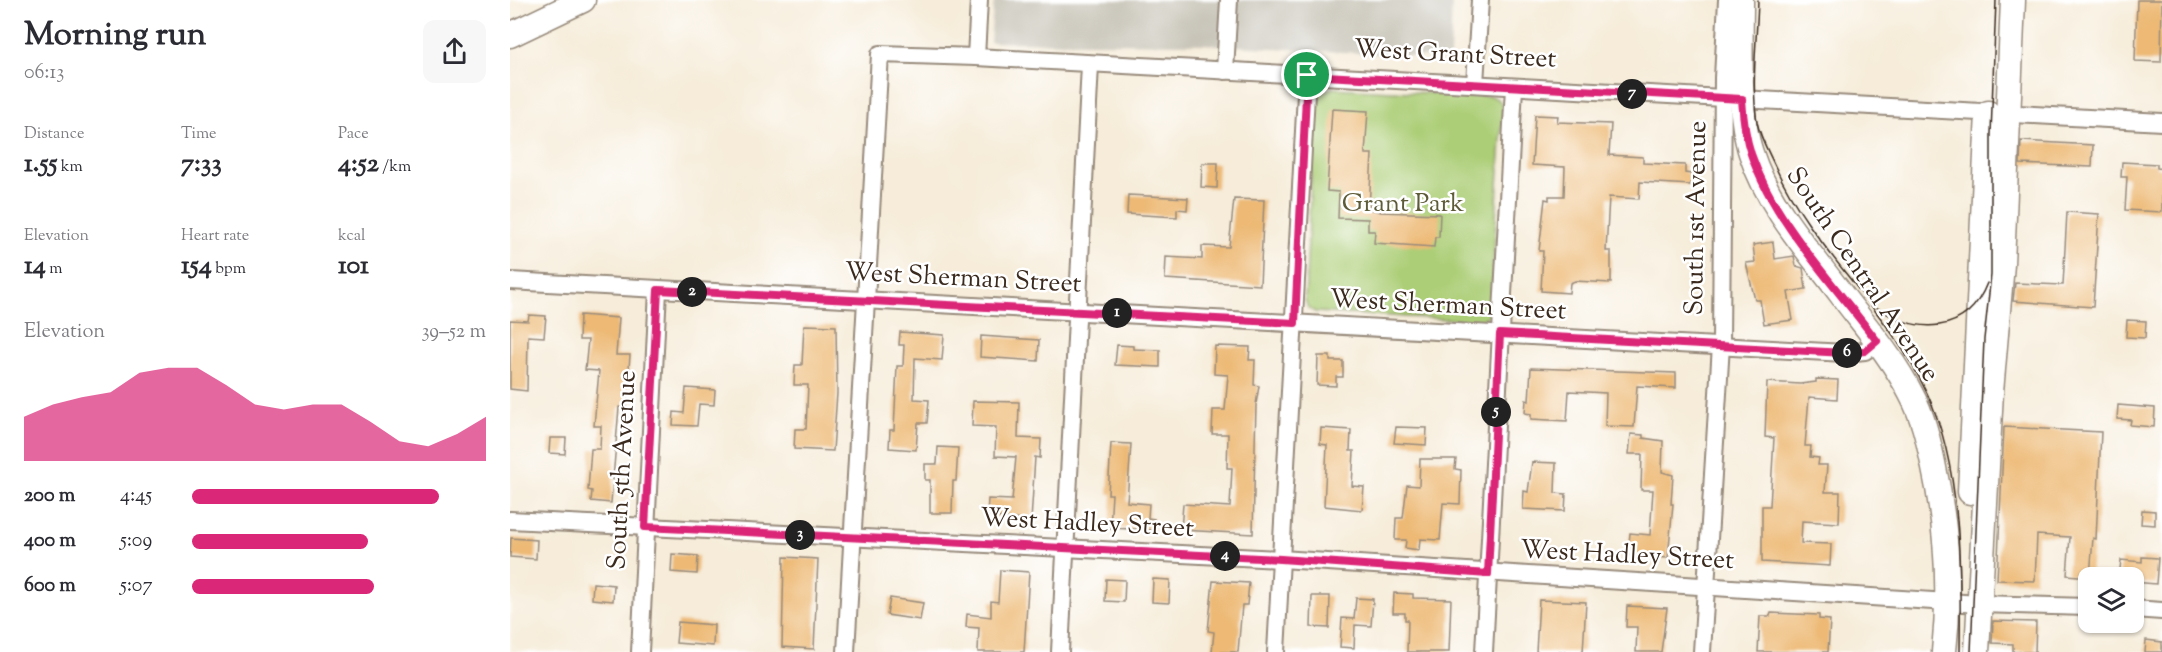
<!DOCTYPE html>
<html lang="en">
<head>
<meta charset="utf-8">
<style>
	body { margin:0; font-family:"Sorts Mill Goudy",serif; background:#f7f7f7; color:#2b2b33; height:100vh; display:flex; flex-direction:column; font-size:22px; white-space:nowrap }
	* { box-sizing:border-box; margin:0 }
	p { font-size:20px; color:#7c7c81 }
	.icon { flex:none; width:33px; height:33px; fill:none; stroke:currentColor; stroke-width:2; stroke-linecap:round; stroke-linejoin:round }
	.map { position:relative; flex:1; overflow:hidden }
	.drawer { display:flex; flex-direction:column; background:#fff; width:510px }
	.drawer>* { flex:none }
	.tools { position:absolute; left:1568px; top:567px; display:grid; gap:12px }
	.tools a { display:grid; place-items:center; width:66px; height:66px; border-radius:12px; background:#fff; box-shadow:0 2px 4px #0004; font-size:30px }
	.pin { position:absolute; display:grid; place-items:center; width:51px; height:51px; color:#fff; margin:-26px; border:3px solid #fff; border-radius:50%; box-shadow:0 2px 6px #0007 }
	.km { position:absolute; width:30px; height:30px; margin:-15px; border-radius:50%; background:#222; color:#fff; font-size:16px; line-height:30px; text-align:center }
	.round { display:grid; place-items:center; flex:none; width:63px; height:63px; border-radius:12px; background:#f7f7f7 }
	.head { display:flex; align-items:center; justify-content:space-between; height:102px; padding:0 24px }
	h1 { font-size:33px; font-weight:700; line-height:45px }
	.stats { display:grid; grid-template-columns:repeat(3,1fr); gap:9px; height:102px; padding:6px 24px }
	.stats div { display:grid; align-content:center }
	.stats b { font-size:26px; font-weight:700 }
	.stats small { font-size:16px; font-weight:400 }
	.stats p { font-size:16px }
	.chart { height:168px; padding:12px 24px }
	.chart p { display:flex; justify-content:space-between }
	.chart svg { width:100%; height:108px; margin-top:6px; fill:#db2777; opacity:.7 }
	ul { padding:0 24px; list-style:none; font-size:20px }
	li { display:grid; grid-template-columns:96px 72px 1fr; align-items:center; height:45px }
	li i { height:15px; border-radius:8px; background:#db2777 }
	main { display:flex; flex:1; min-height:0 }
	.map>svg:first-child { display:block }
</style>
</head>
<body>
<main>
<section class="drawer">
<div class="head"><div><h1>Morning run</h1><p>06:13</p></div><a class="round"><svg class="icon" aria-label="share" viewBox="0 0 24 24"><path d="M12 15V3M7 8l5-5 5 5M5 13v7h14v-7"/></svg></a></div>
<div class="stats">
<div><p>Distance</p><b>1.55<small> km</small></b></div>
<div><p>Time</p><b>7:33</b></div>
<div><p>Pace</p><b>4:52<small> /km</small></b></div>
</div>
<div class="stats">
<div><p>Elevation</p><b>14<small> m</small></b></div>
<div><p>Heart rate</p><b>154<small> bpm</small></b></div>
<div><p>kcal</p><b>101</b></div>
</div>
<div class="chart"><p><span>Elevation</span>39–52 m</p>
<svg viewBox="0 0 160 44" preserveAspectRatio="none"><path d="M0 44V26L10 21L20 18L30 16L40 8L50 6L60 6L70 13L80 21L90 23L100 21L110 21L120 28L130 36L140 38L150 33L160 26V44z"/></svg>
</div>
<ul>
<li><b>200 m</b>4:45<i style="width:84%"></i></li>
<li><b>400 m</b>5:09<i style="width:60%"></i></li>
<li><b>600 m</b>5:07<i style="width:62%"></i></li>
</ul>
</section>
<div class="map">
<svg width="1652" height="652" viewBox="0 0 1652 652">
	<rect width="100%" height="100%" fill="#fff"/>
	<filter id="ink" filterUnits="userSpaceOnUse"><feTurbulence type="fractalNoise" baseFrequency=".0167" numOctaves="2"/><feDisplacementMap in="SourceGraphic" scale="12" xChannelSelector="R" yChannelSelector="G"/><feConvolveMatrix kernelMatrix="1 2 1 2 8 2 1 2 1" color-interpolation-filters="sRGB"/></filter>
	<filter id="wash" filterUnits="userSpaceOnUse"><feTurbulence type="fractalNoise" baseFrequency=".008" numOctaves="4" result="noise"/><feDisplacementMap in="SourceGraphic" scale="24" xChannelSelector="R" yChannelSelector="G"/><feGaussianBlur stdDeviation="1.35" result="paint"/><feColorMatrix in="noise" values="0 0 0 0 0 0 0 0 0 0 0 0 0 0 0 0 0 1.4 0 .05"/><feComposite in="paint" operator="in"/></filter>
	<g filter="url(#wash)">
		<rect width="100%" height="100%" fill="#f6ecd9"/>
		<path fill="#c8c4b8" d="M484,0H942L940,58L690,44L480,42Z"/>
		<path fill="#acce76" stroke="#747c4a" stroke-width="1.5" d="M822,88L982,96L989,100L993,107L980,314L972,321L805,312L798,308L795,300L805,103L814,91Z"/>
		<g id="blocks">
			<g fill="#edb975">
				<path d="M1627,0H1652L1651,62L1625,61Z"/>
				<path d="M822,109L858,111L855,154H862L859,209L871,212L930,214L929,237H925L924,247L864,243L865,231H858V219L828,218L829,192L817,191Z"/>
				<path d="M1025,115L1048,116L1047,122L1101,124L1099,155L1133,157V163L1175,165V173L1181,174V185L1130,182L1129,199L1099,197L1096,251H1101V283L1065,281L1060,283L1059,293L1031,291L1033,251H1029L1035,199L1039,200V196H1054L1055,167L1022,165Z"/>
				<path d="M1511,141L1583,145L1582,167L1510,164Z"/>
				<path d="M1612,162L1647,164V168L1652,169V212L1615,210L1617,177H1611Z"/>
				<path d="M692,163H708L707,188L691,187Z"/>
				<path d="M618,195L678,198L677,210L667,209V217L617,214Z"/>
				<path d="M724,199L754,200L750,285L655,279L656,257L692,259V246L719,247Z"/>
				<path d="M1557,212L1589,214L1583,307L1503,301L1505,283L1553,285Z"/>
				<path d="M1263,242L1265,259L1284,256L1286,266L1293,268L1296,289L1278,292L1283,320L1254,324L1250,300H1245L1236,263L1245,262L1243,245Z"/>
				<path d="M19,315L36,316L34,337L18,336L17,391L0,389V320L18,321Z"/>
				<path d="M70,315L109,318L106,355H120L116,408L109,407L101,503L81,501L82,491L78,490L81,449H90L91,426H84L89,371L75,370L78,340H69Z"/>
				<path d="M1617,320L1636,321L1635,338L1616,337Z"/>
				<path d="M294,325L326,326L327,393L323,451L284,449L285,429H296L298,385H284L285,365H292Z"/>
				<path d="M390,332L434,335L432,360L405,358L404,399L419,400L417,423H408L406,450L379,448L380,430H384L387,366H393L394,345H389Z"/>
				<path d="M471,336L529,340L528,361L470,357Z"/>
				<path d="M607,345L623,346V349L650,350V367L605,365Z"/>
				<path d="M705,346L740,347L739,360H745L744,385L749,386L746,404L743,534L671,530L673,504L720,507L722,468H717L718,434H702L703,410H715L718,375L704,374Z"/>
				<path d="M808,356H820V361H833V377H826V386L807,385Z"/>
				<path d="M1021,368L1166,373V388L1127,386L1124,427L1095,426L1096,393L1059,391L1057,421L1021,419V414L1015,413L1016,400L1019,401Z"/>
				<path d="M1306,379L1328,380L1327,399L1299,397L1295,446H1301L1300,457L1309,458L1308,465H1317L1315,492H1330L1329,523L1292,521L1291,543L1321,544L1320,566L1252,562V506H1260L1264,438L1255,437L1257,382L1290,384L1306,382Z"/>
				<path d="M176,388L205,390L204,405L189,404L187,426L163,425L164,412L174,413Z"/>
				<path d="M463,401L509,402L508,438L531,439L530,458L525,457L521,521L477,516L478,499L502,500L506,457L485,456L486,427L462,426Z"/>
				<path d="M1608,405L1645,408L1644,427L1620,425L1621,420L1607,419Z"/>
				<path d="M886,427L917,428L916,445L884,443Z"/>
				<path d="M1494,427L1591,432L1586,539L1583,538L1580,577L1557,575L1560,537L1527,535L1525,581L1487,580Z"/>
				<path d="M811,428L841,430L840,451H844L842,486L854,487L852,510L814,506L817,445L810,444Z"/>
				<path d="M1121,434L1133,435V438L1153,441L1152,472L1163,475L1161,504H1163L1158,558L1118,555L1120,533L1140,535L1143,490H1131L1132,454H1119Z"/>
				<path d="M40,438H56L55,454L39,453Z"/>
				<path d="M601,443L621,444L617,502L639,504L638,518L644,519L643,530L600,528L602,494H598Z"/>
				<path d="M428,447L448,448L446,481H443L442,513H420V480H415V464H427Z"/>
				<path d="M910,459H946L945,469L951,470L950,504L933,503L930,540L910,539L909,550L895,548L896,540H885L886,518H893L897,485L909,486Z"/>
				<path d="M1022,462L1046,463L1045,493L1056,494L1055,511L1013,509L1014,491L1018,492Z"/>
				<path d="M1632,510L1645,511V525L1631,524Z"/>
				<path d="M1,538L27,540L26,559L0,557Z"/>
				<path d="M162,554L188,556L187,574L161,572Z"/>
				<path d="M274,557L308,559L304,649L272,647Z"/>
				<path d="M1632,557L1648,558L1646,584L1623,582V578H1609L1611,560L1632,562Z"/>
				<path d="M490,570L519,572L514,652H468L469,628L456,627L457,614L481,617V601L488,602Z"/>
				<path d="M596,579L615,580L614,602L595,601Z"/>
				<path d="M643,579L660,580L659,603L642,602Z"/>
				<path d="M703,581L739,583L737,605H732L728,652H702L704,632L698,631Z"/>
				<path d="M83,583L104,585L103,601L82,599Z"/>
				<path d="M884,593L903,594V598L941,599L939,652H897L898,620H895V613H883Z"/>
				<path d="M802,596H820L819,628L801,627Z"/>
				<path d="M380,598L413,603L410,620L377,615Z"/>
				<path d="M846,598L863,599L861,626L845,625L844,648L830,647L832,618L844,619Z"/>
				<path d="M1029,600L1076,602L1073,652H1026Z"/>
				<path d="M1117,606L1157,608L1151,652H1126L1127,627H1116Z"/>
				<path d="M1261,613L1309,615V619L1320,620L1318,652H1248L1250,616H1260Z"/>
				<path d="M1483,621L1526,622L1525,652H1503V644L1482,643Z"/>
				<path d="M168,622L204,625L203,646L166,643Z"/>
				<path d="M1636,640L1652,642V652H1635Z"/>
			</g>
		</g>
	</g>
	<g filter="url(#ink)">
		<use href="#blocks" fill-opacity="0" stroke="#988b7c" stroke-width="1.5"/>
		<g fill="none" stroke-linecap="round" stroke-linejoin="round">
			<g stroke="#988b7c" stroke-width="20">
				<g id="minor">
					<path d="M466,57L469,0"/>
					<path d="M715,71L719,0"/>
					<path d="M965,84L970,0"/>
					<path d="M0,281L1335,353L1355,351L1367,341"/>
					<path d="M0,520L771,559L1469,604L1578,607"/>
					<path d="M1623,609L1652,611"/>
					<path d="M130,652L148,290"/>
					<path d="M336,652L370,54L466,57L1652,122"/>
					<path d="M550,652L580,65"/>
					<path d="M766,652L797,75"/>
					<path d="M974,652L1004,87"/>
					<path d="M1192,652L1211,345L1213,78L1217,0"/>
				</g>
			</g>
			<g stroke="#988b7c" stroke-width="27">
				<g id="secondary">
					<path d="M1231,0C1231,45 1227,111 1241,153C1258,206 1298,250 1331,294C1355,326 1383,358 1401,394C1413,416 1418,439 1423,463C1437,526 1441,587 1434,652"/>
					<path d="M0,35L73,0"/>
					<path d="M1460,492L1478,113"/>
					<path d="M1467,652L1481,392L1492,264L1503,0"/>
				</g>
			</g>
			<use href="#minor" stroke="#fff" stroke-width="16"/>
			<use href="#secondary" stroke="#fff" stroke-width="24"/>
			<g stroke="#3b2a1e" stroke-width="1.5">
				<path d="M1248,0C1247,36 1241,87 1247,122C1250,137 1258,151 1264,164C1302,249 1378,309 1417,393C1452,467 1451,571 1450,652"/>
				<path d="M1366,307C1407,335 1457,335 1477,283"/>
				<path d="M1461,652L1474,339L1481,275V134L1486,0"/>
			</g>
		</g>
	</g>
	<g fill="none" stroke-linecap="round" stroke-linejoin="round" filter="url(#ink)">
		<g stroke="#fff" stroke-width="12">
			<path id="route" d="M797,75L1232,99C1233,117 1235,136 1241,154C1264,222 1324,284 1367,341L1355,351L1335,353L990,334L978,574L771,559L135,527L148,290L785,323Z"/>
		</g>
		<use href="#route" stroke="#db2777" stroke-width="8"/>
	</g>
	<g text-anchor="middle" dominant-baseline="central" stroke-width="5" stroke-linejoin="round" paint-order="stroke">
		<g font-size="26" fill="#3b2a1e" stroke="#fff">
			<text transform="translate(945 55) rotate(3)">West Grant Street</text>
			<text transform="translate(1187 218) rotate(-89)">South 1st Avenue</text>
			<text transform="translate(1352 275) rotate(56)">South Central Avenue</text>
			<text transform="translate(453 279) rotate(3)">West Sherman Street</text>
			<text transform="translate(938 306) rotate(3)">West Sherman Street</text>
			<text transform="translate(113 470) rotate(-87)">South 5th Avenue</text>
			<text transform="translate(577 524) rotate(3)">West Hadley Street</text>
			<text transform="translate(1117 556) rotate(3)">West Hadley Street</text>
		</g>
		<g font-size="26" fill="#5d5b38" stroke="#fff">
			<text x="893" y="204">Grant Park</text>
		</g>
	</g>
</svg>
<div class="tools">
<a><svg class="icon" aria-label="layers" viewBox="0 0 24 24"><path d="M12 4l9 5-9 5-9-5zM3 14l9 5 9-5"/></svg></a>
</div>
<div class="pin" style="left:797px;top:75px;background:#1e9e55"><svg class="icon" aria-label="arrive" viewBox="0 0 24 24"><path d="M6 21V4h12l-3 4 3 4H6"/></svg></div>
<b class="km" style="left:607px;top:313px">1</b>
<b class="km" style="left:182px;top:292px">2</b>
<b class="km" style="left:290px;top:535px">3</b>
<b class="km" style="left:715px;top:556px">4</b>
<b class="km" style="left:986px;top:412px">5</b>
<b class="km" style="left:1337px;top:353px">6</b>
<b class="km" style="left:1122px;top:94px">7</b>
</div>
</main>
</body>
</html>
